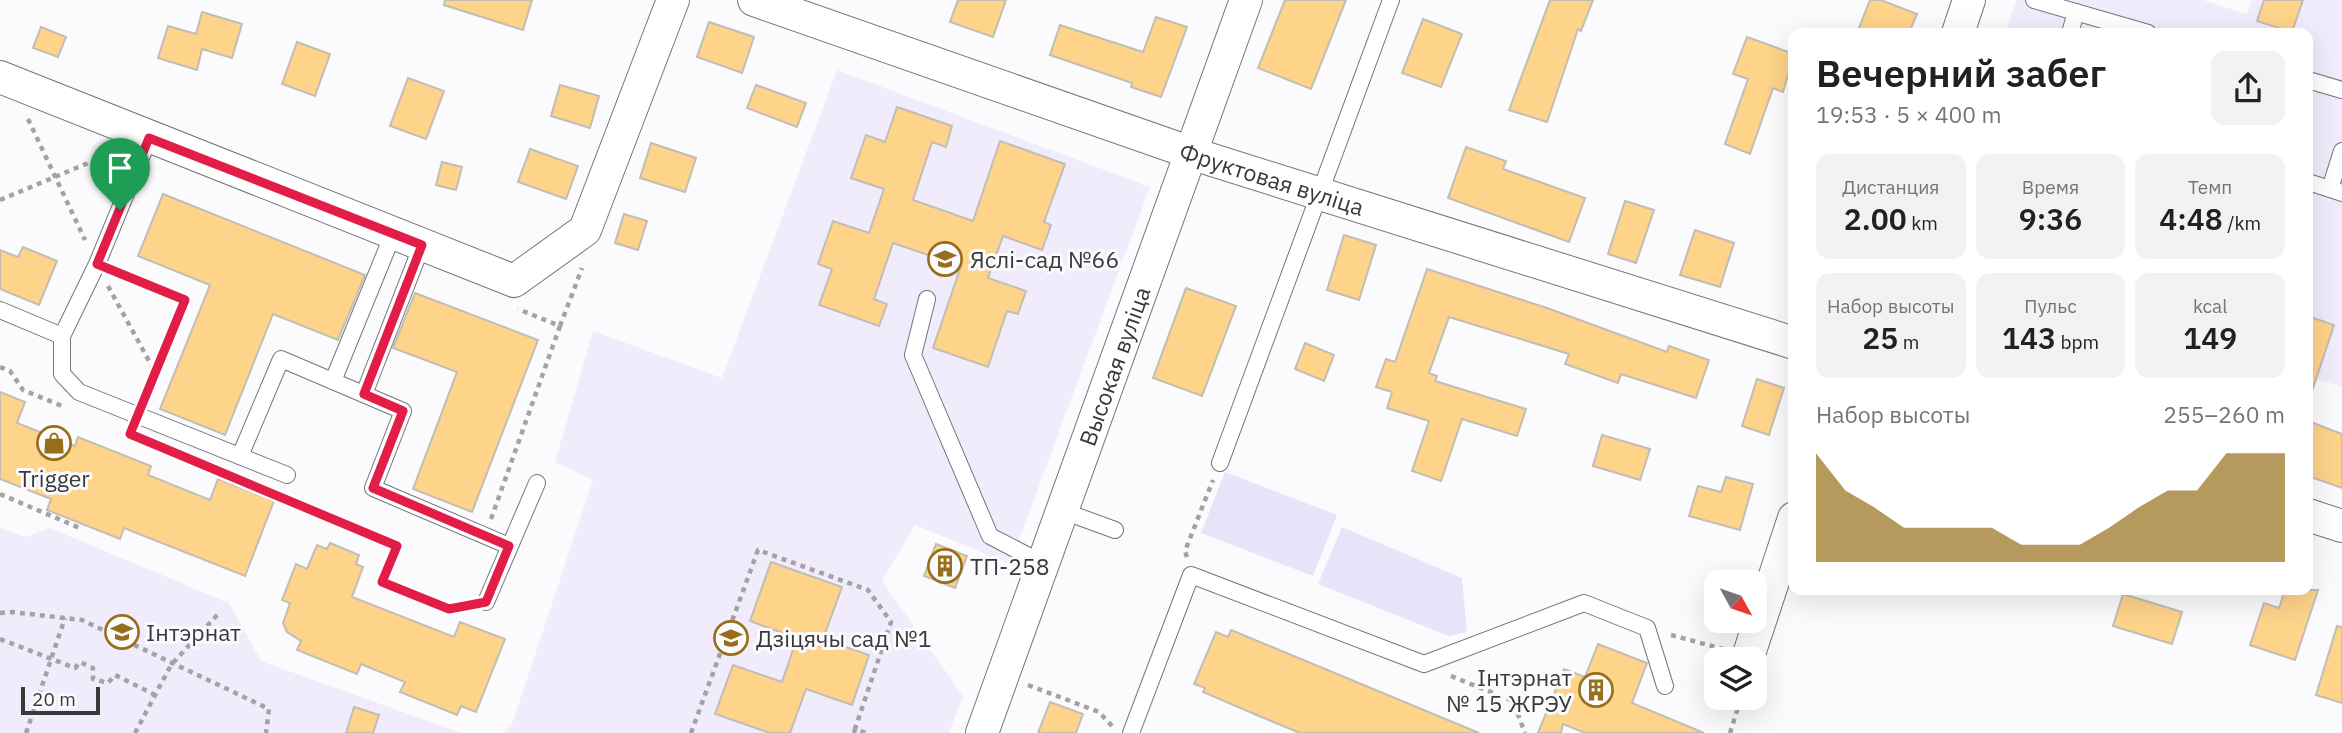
<!DOCTYPE html>
<html lang="ru">
<head>
<meta charset="utf-8">
<style>
	body { margin:0; font-family:"IBM Plex Sans",sans-serif; background:#f2f2f2; color:#202124; height:100vh; display:flex; flex-direction:column; font-size:26px; white-space:nowrap }
	* { box-sizing:border-box; margin:0 }
	p { font-size:23px; color:#757577 }
	.icon { flex:none; width:38px; height:38px; fill:none; stroke:currentColor; stroke-width:2; stroke-linecap:round; stroke-linejoin:round }
	.map { position:relative; flex:1; overflow:hidden }
	.details { position:absolute; left:1788px; top:28px; width:525px; height:567px; display:flex; flex-direction:column; background:#fff; border-radius:14px; box-shadow:0 7px 28px #0002 }
	.details>* { flex:none }
	.needle { width:46px; rotate:130deg }
	.buttons { position:absolute; left:1704px; top:570px; display:grid; gap:14px }
	.buttons a { display:grid; place-items:center; width:63px; height:63px; border-radius:14px; background:#fff; box-shadow:0 7px 28px #0002; font-size:35px }
	.scale { position:absolute; left:21px; bottom:18px; width:79px; box-sizing:border-box; padding-left:7px; border:4px solid #39393c; border-top:0; font-size:19px; line-height:24px; white-space:nowrap; color:#39393c; -webkit-text-stroke:5px #fbfbfe; paint-order:stroke }
	.pin { position:absolute; display:grid; place-items:center; width:60px; height:60px; color:#fff; margin:-72px -30px; border-radius:50% 50% 50% 0; rotate:-45deg; box-shadow:0 0 7px #0007 }
	.pin .icon { rotate:45deg }
	.round { display:grid; place-items:center; flex:none; width:74px; height:74px; border-radius:14px; background:#f2f2f2 }
	.head { display:flex; align-items:center; justify-content:space-between; height:119px; padding:0 28px }
	h1 { font-size:38px; font-weight:600; line-height:52px }
	.stats { display:grid; grid-template-columns:repeat(3,1fr); gap:10px; height:119px; padding:7px 28px }
	.stats div { display:grid; align-content:center; border-radius:14px; background:#f2f2f2; text-align:center }
	.stats b { font-size:30px; font-weight:600 }
	.stats small { font-size:19px; font-weight:400 }
	.stats p { font-size:19px }
	.chart { height:196px; padding:14px 28px }
	.chart p { display:flex; justify-content:space-between }
	.chart svg { width:100%; height:126px; margin-top:7px; fill:#976e1a; opacity:.7 }
	.map>svg:first-child { display:block }
</style>
</head>
<body>
<div class="map">
<svg width="2342" height="733" viewBox="0 0 2342 733">
	<rect width="100%" height="100%" fill="#fbfbfe"/>
	<g fill="#f0ecfc">
		<path d="M2016,0H2203L2247,14L2252,0H2342V387L2308,376V33H2006Z"/>
		<path d="M837,70L1150,187L1010,564L915,525L882,581L963,696L949,733H502L512,724L593,480L555,462L593,331L722,378Z"/>
		<path d="M0,528L25,537L50,528L229,603L261,661L461,733H0Z"/>
	</g>
	<g fill="#e8e3f8">
		<path d="M1225,472L1337,515L1313,576L1201,533Z"/>
		<path d="M1342,527L1462,578L1467,632L1449,636L1318,584Z"/>
	</g>
	<g fill="#fed38a" stroke="#c2bdb5" stroke-width="2">
		<path d="M445,0H532L523,30L444,5Z"/>
		<path d="M958,0H1006L993,37L950,22Z"/>
		<path d="M1285,0H1346L1311,89L1258,68Z"/>
		<path d="M1550,0H1593L1581,31L1578,29L1547,122L1509,110Z"/>
		<path d="M1870,0H1881L1917,14L1909,33H1857Z"/>
		<path d="M2264,0H2303L2292,32L2257,21Z"/>
		<path d="M202,12L242,24L232,58L202,49L197,70L158,58L168,26L196,34Z"/>
		<path d="M1156,17L1187,27L1161,97L1131,87L1132,83L1050,55L1060,25L1143,52Z"/>
		<path d="M1423,19L1462,34L1441,87L1402,73Z"/>
		<path d="M709,22L754,37L742,73L697,57Z"/>
		<path d="M41,27L66,37L58,57L33,48Z"/>
		<path d="M1747,37L1794,54L1783,92L1773,88L1750,154L1725,144L1748,79L1733,74Z"/>
		<path d="M297,42L330,54L315,96L282,84Z"/>
		<path d="M408,78L444,91L426,139L390,126Z"/>
		<path d="M560,85L599,96L590,128L551,116Z"/>
		<path d="M756,85L806,103L797,127L747,108Z"/>
		<path d="M897,107L952,126L946,147L932,142L913,200L973,221L1000,141L1065,164L1044,222L1051,225L1042,250L1003,236L988,278L1026,291L1018,314L1007,311L988,367L933,348L961,266L893,243L874,299L887,304L879,326L819,305L832,269L818,264L833,221L869,233L884,189L851,178L866,135L885,142Z"/>
		<path d="M651,143L696,158L685,192L640,178Z"/>
		<path d="M1466,147L1506,161L1503,169L1585,198L1569,242L1448,198Z"/>
		<path d="M530,149L578,166L566,199L518,182Z"/>
		<path d="M442,162L462,167L456,190L436,185Z"/>
		<path d="M163,194L365,275L338,340L273,314L225,435L160,409L210,285L138,256Z"/>
		<path d="M1625,201L1654,210L1636,263L1608,254Z"/>
		<path d="M624,214L647,221L638,250L615,243Z"/>
		<path d="M1695,230L1734,243L1720,287L1680,275Z"/>
		<path d="M1344,235L1376,245L1359,300L1327,290Z"/>
		<path d="M23,247L57,261L39,305L0,289V250L18,257Z"/>
		<path d="M1427,269L1547,308L1667,352L1669,346L1709,360L1696,398L1621,374L1618,383L1565,364L1569,354L1449,317L1429,373L1437,376L1435,381L1526,409L1517,436L1462,419L1441,481L1412,471L1429,421L1387,408L1392,392L1376,387L1386,359L1395,362Z"/>
		<path d="M1186,288L1236,306L1202,396L1153,378Z"/>
		<path d="M415,293L538,340L472,512L413,489L457,372L393,348Z"/>
		<path d="M2308,316L2334,325L2312,391L2308,390Z"/>
		<path d="M1305,343L1334,355L1324,381L1295,369Z"/>
		<path d="M1757,379L1784,388L1769,435L1742,426Z"/>
		<path d="M0,392L25,402L17,423L75,446L78,437L151,466L148,475L210,500L218,479L274,501L245,576L124,528L120,539L47,510L51,499L0,479Z"/>
		<path d="M2308,421L2342,434V488L2308,476Z"/>
		<path d="M1602,435L1650,449L1640,480L1593,466Z"/>
		<path d="M1726,477L1753,484L1740,530L1689,516L1698,486L1721,492Z"/>
		<path d="M330,543L359,555L356,564L363,567L352,597L454,637L460,622L505,639L476,712L461,706L457,715L400,692L405,682L361,664L357,674L297,650L301,641L287,632L283,623L290,603L282,600L296,564L307,569L317,545L327,549Z"/>
		<path d="M936,544L967,556L955,588L924,576Z"/>
		<path d="M771,562L842,587L823,639L869,655L852,705L806,689L790,733H770L715,714L733,665L782,682L797,638L750,621Z"/>
		<path d="M2285,590H2318L2295,660L2250,645L2264,603L2279,608Z"/>
		<path d="M2123,594L2182,612L2172,644L2113,626Z"/>
		<path d="M2337,626L2342,627V703L2316,695Z"/>
		<path d="M1231,630L1479,733H1300L1259,716L1203,692L1205,688L1194,684L1216,632L1228,637Z"/>
		<path d="M1598,644L1647,663L1632,703L1704,733H1585L1563,724L1561,733H1538L1564,669L1585,677Z"/>
		<path d="M1050,702L1083,714L1076,733H1038Z"/>
		<path d="M354,707L379,715L373,733H346Z"/>
	</g>
	<g fill="none" stroke-linecap="round" stroke-linejoin="round">
		<g stroke="#76747c" stroke-width="18">
			<g id="lane">
				<path d="M2034,0L2148,33"/>
				<path d="M2070,33L2076,12"/>
				<path d="M2308,80L2342,90"/>
				<path d="M149,138L97,264L62,336V374L79,392L287,475"/>
				<path d="M2342,151L2330,189L2342,193"/>
				<path d="M2308,182L2330,189"/>
				<path d="M927,299L913,355L990,536L1044,564"/>
				<path d="M0,310L62,336"/>
				<path d="M333,381L393,234"/>
				<path d="M364,394L422,245"/>
				<path d="M240,456L281,359L403,411L373,488L509,546"/>
				<path d="M1220,463L1391,0"/>
				<path d="M1063,511L1115,530"/>
				<path d="M486,602L537,483"/>
				<path d="M1131,733L1191,575L1424,664L1584,603L1647,628L1665,686"/>
			</g>
		</g>
		<g stroke="#76747c" stroke-width="34">
			<g id="street">
				<path id="s1" d="M754,0L1206,158L1794,343"/>
				<path d="M1958,33L1969,0"/>
				<path d="M0,77L514,281L585,230L673,0"/>
				<path d="M2308,515L2342,526"/>
				<path d="M1747,660L1794,518"/>
				<path id="s2" d="M982,733L1246,0"/>
			</g>
		</g>
		<g stroke="#a3a3a6" stroke-width="4.5" stroke-dasharray="5 5" stroke-linecap="butt">
			<path d="M28,119L85,240"/>
			<path d="M0,200L112,153"/>
			<path d="M114,271L185,301L145,396"/>
			<path d="M108,286L154,370"/>
			<path d="M560,326L582,268"/>
			<path d="M0,367L10,371L23,390L62,406"/>
			<path d="M0,494L82,529"/>
			<path d="M284,497L397,546L382,582L449,609L468,606"/>
			<path d="M491,519L560,326L518,309"/>
			<path d="M1187,557L1185,551L1213,480"/>
			<path d="M0,613L12,612L82,620L269,709L266,733"/>
			<path d="M1671,635L1723,649"/>
			<path d="M0,639L75,668L80,662L93,668V679L108,683L115,675L155,695"/>
			<path d="M1451,676L1513,701L1525,733"/>
			<path d="M1028,685L1099,712L1113,727"/>
			<path d="M26,733L65,618"/>
			<path d="M135,733L171,665L219,613"/>
			<path d="M691,733L758,550L868,590L891,622L855,729"/>
			<path d="M854,733L855,729L866,733"/>
			<path d="M1730,733L1741,698"/>
		</g>
		<use href="#lane" stroke="#fff" stroke-width="16"/>
		<use href="#street" stroke="#fff" stroke-width="32"/>
	</g>
	<g fill="none" stroke-linecap="round" stroke-linejoin="round">
		<g stroke="#fff" stroke-width="14">
			<path id="route" d="M149,138L422,245L364,394L403,411L373,488L509,546L486,602L449,609L382,582L397,546L130,434L185,300L97,264Z"/>
		</g>
		<use href="#route" stroke="#e11d48" stroke-width="9"/>
	</g>
	<defs>
		<g id="school-ring" transform="scale(1.75)"><circle r="9.5" fill="#fbfbfe" stroke="#976e1a" stroke-width="1.5"/><path d="M0-5L7-2L0 1L-7-2ZM-4 1L0 2.5L4 1V4Q0 6-4 4Z" fill="#976e1a"/></g>
		<g id="shop-ring" transform="scale(1.75)"><circle r="9.5" fill="#fbfbfe" stroke="#976e1a" stroke-width="1.5"/><path d="M-5-2.5h2.3a2.7 3.5 0 0 1 5.4 0H5L5.5 6h-11ZM-1.5-2.5h3a1.5 2.3 0 0 0-3 0Z" fill="#976e1a"/></g>
		<g id="building-ring" transform="scale(1.75)"><circle r="9.5" fill="#fbfbfe" stroke="#976e1a" stroke-width="1.5"/><path d="M-4-6H4V6H1V3H-1V6H-4ZM-2.5-4.3h1.7v1.8h-1.7ZM.8-4.3h1.7v1.8H.8ZM-2.5-1h1.7V.8h-1.7ZM.8-1h1.7V.8H.8Z" fill="#976e1a"/></g>
	</defs>
	<g fill-rule="evenodd">
		<use href="#school-ring" x="945" y="259"/>
		<use href="#shop-ring" x="54" y="443"/>
		<use href="#building-ring" x="945" y="566"/>
		<use href="#school-ring" x="122" y="632"/>
		<use href="#school-ring" x="731" y="638"/>
		<use href="#building-ring" x="1596" y="690"/>
	</g>
	<g text-anchor="middle" dominant-baseline="central" stroke-width="6" stroke-linejoin="round" paint-order="stroke">
		<g font-size="23" fill="#39393c" stroke="#fbfbfe">
			<text stroke="none"><textPath href="#s1" startOffset="548">Фруктовая вуліца</textPath></text>
			<text stroke="none"><textPath href="#s2" startOffset="390">Высокая вуліца</textPath></text>
		</g>
		<g font-size="23" fill="#39393c" stroke="#fbfbfe" text-anchor="start">
			<text x="970" y="259">Яслі-сад №66</text>
			<text x="54" y="478" text-anchor="middle">Trigger</text>
			<text x="970" y="566">ТП-258</text>
			<text x="146" y="632">Інтэрнат</text>
			<text x="756" y="638">Дзіцячы сад №1</text>
			<text x="1572" y="677" text-anchor="end">Інтэрнат<tspan x="1572" dy="26">№ 15 ЖРЭУ</tspan></text>
		</g>
	</g>
</svg>
<div class="buttons">
<a><svg class="needle" viewBox="-14 -14 28 28"><path d="M0-13l5 13h-10z" fill="#e53935"/><path d="M0 13l5-13h-10z" fill="#757577"/></svg></a>
<a><svg class="icon" aria-label="layers" viewBox="0 0 24 24"><path d="M12 4l9 5-9 5-9-5zM3 14l9 5 9-5"/></svg></a>
</div>
<div class="scale">20 m</div>
<div class="pin" style="left:120px;top:210px;background:#1e9e55"><svg class="icon" aria-label="arrive" viewBox="0 0 24 24"><path d="M6 21V4h12l-3 4 3 4H6"/></svg></div>
<section class="details">
<div class="head"><div><h1>Вечерний забег</h1><p>19:53 · 5 × 400 m</p></div><a class="round"><svg class="icon" aria-label="share" viewBox="0 0 24 24"><path d="M12 15V3M7 8l5-5 5 5M5 13v7h14v-7"/></svg></a></div>
<div class="stats">
<div><p>Дистанция</p><b>2.00<small> km</small></b></div>
<div><p>Время</p><b>9:36</b></div>
<div><p>Темп</p><b>4:48<small> /km</small></b></div>
</div>
<div class="stats">
<div><p>Набор высоты</p><b>25<small> m</small></b></div>
<div><p>Пульс</p><b>143<small> bpm</small></b></div>
<div><p>kcal</p><b>149</b></div>
</div>
<div class="chart"><p><span>Набор высоты</span>255–260 m</p>
<svg viewBox="0 0 160 44" preserveAspectRatio="none"><path d="M0 44V6L10 19L20 25L30 32L40 32L50 32L60 32L70 38L80 38L90 38L100 32L110 25L120 19L130 19L140 6L150 6L160 6V44z"/></svg>
</div>
</section>
</div>
</body>
</html>
